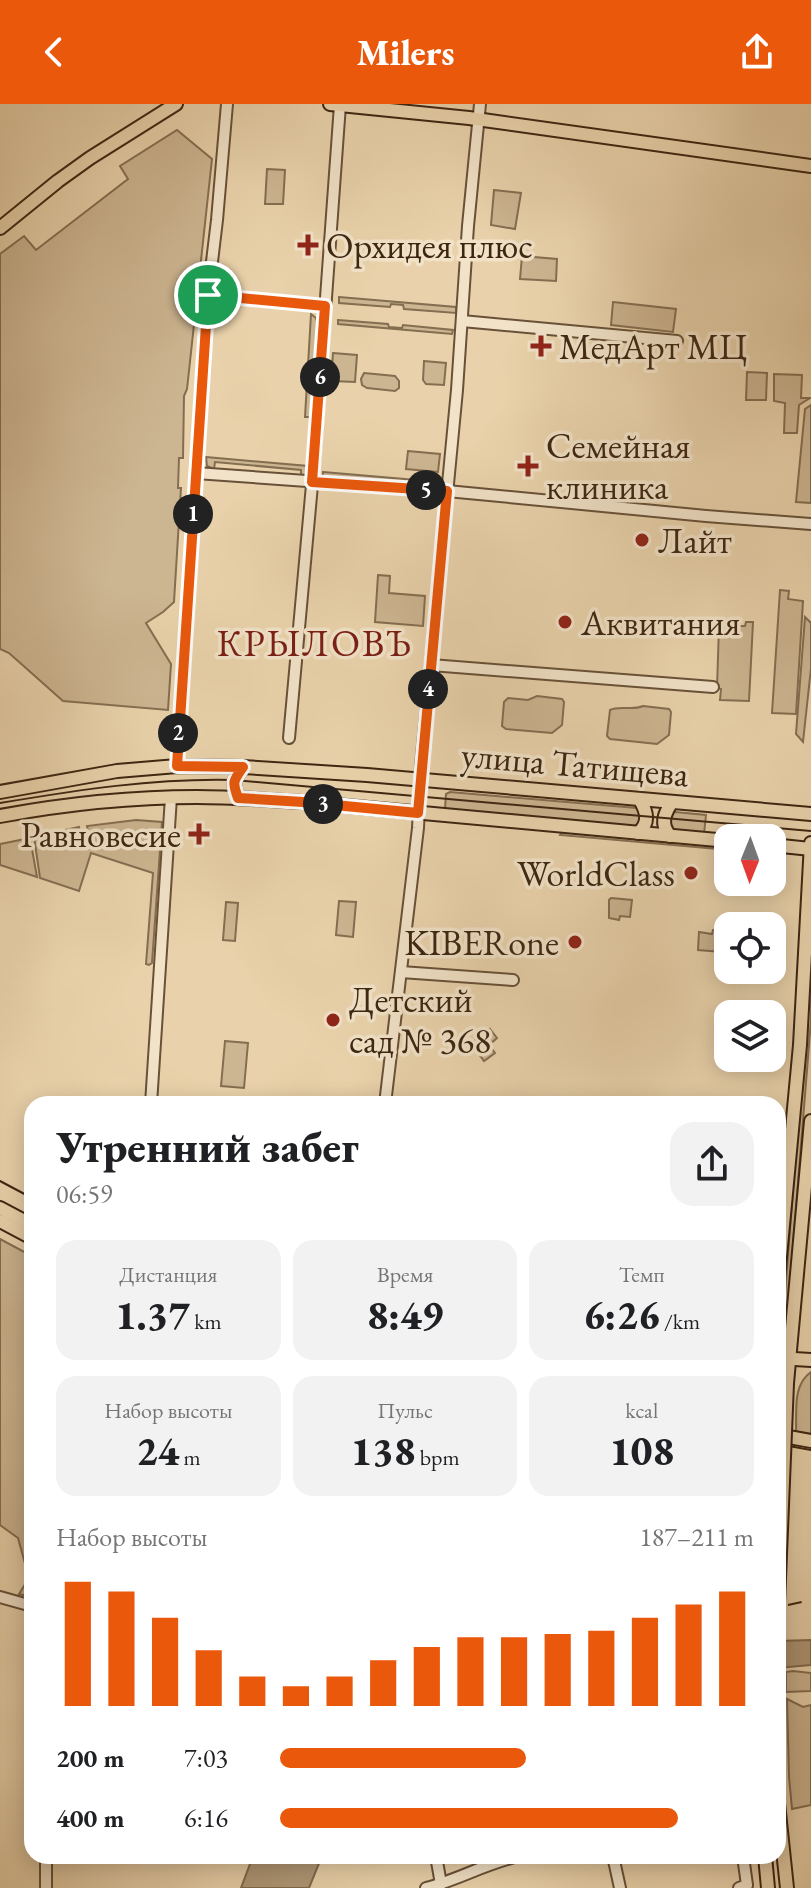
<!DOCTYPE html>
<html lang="ru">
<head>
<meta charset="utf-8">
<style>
	body { margin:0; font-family:"EB Garamond",serif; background:#f2f2f2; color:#202124; height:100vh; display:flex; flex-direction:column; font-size:30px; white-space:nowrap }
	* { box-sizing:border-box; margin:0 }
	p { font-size:26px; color:#757577 }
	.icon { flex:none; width:44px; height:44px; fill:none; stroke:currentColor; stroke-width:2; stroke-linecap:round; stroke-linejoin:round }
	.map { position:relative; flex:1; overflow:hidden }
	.drawer { position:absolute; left:24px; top:992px; width:762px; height:768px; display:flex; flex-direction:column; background:#fff; border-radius:24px; box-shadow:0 4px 20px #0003 }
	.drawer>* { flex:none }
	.needle { width:52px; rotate:181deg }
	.tools { position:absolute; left:714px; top:720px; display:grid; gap:16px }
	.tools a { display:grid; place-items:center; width:72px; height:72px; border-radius:16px; background:#fff; box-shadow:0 4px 20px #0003; font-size:40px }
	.pin { position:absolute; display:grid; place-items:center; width:68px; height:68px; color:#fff; margin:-34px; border:4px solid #fff; border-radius:50%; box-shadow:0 2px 8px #0007 }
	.km { position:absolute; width:40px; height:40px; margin:-20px; border-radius:50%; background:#222; color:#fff; font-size:22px; line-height:40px; text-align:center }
	.round { display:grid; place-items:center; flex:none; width:84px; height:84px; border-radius:24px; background:#f2f2f2 }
	.summary { display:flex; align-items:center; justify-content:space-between; height:136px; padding:0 32px }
	h1 { font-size:44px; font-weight:800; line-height:60px }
	.metrics { display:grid; grid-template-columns:repeat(3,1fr); gap:12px; height:136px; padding:8px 32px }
	.metrics div { display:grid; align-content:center; border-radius:20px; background:#f2f2f2; text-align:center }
	.metrics b { font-size:40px; font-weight:800 }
	.metrics small { font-size:22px; font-weight:400 }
	.metrics p { font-size:22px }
	.chart { height:224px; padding:16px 32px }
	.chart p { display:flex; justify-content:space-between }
	.chart svg { width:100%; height:144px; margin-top:8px; stroke:#ea580c; stroke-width:6 }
	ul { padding:0 32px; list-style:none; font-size:26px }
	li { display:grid; grid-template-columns:128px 96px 1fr; align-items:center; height:60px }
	li i { height:20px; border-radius:10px; background:#ea580c }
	header { display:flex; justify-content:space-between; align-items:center; height:104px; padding:0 32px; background:#ea580c; color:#fff; font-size:36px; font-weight:800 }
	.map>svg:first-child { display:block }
</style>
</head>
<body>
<header><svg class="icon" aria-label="back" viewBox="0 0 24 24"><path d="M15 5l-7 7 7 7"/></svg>Milers<svg class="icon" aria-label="share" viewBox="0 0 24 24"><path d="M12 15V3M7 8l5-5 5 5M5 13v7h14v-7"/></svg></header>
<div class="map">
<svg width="811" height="1784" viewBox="0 0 811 1784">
	<rect width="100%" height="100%" fill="#e9d2ab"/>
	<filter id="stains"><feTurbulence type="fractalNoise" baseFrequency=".0025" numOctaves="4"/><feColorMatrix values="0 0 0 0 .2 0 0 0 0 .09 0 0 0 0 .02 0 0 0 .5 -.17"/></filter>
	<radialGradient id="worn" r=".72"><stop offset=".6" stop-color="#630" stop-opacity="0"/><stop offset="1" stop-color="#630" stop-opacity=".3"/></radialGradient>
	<g fill="#ccb591" stroke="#846e51" stroke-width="2">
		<path d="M177,26L212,55L187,285L184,292L183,354H179L178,384H181L174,498L163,508L146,519L171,560L168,606L63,597L9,549L0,545V150L24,132L36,146L128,75L120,62Z"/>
		<path d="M267,65L285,66L283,100H265Z"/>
		<path d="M494,86L521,89L515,125L491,121Z"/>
		<path d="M522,152L557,155L556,177L520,175Z"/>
		<path d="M339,193L456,203V209L404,205L403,201L391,200L390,203L339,199Z"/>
		<path d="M613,198L676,205L673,228L611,221Z"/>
		<path d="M311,210L316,214L318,221L311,313H305Z"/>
		<path d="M338,216L388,220L389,223L402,224L403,221L453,226L452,230L338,220Z"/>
		<path d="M333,249L357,251L355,278L331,277Z"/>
		<path d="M424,257L446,259L444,281L426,280L423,276Z"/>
		<path d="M747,268L767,269L766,296H746Z"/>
		<path d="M364,269L395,272L399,277V284L395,287L367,284L362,281L361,275Z"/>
		<path d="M774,270L802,271L801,294H810L799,301L797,329H784L785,299L774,297Z"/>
		<path d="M811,301V399L796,398L805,305Z"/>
		<path d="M408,347L440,350L438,368L406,365Z"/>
		<path d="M206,353L308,362L305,373H301V366L215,358L214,365L207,362Z"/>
		<path d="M323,368L439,378L438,383L323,375Z"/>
		<path d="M378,471L390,472L389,489L425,492L423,522L375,518Z"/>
		<path d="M780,486L789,487L788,495L803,497L796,610L772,609Z"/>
		<path d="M805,513L811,519V564L803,638L796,630Z"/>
		<path d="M746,518H753L749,597L720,596L721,585L717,584L719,522H745Z"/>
		<path d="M537,592L562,595L564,598L562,621L552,629L506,625L502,622L504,598L508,594L528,596Z"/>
		<path d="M643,602L669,605L671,608L669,631L657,640L610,635L607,632L610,606C620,601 632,607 643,602Z"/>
		<path d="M450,688L637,704L644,710L636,724L449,707L445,705L446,690Z"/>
		<path d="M675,708L706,711L704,730L672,728L668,712Z"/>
		<path d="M136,716L162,718L152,859L149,861L146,860L153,769L91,749L79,787L40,774L34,733L79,723L80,728L88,727L87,722Z"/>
		<path d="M562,728L728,743V746L560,731Z"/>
		<path d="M30,734L37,773L0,761V740Z"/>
		<path d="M611,794L632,796L630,813L620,812L619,816L609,814V796Z"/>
		<path d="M339,797L356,798L353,833L336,831Z"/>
		<path d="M226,798L238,799L235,837L223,836Z"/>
		<path d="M713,826H721V830L725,833L724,846L722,848L698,846L699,828L712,830Z"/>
		<path d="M811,851V916L786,1229H782Z"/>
		<path d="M490,925L497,934L489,941L495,949L484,957L471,939Z"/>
		<path d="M225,937L248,939L244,984L221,982Z"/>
		<path d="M0,1135L32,1152V1493L19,1490L29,1474L18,1434L0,1421Z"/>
		<path d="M811,1268V1332L796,1329C797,1308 792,1281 811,1268Z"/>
		<path d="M793,1567L811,1569V1587L786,1588V1568Z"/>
		<path d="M787,1595L803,1603L811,1601V1701L792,1705L789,1673Z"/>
	</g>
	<g fill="#af9877" stroke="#816a4e" stroke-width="2">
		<path d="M811,1536V1561L778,1564V1537Z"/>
		<path d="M253,1752H322L309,1784H241Z"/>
	</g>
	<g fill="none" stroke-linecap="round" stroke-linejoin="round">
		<g stroke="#685138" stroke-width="14">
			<g id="minor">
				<path d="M208,191L325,202"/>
				<path d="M462,217L677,237"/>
				<path d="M196,369L447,387L706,412L811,420"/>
				<path d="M431,561L713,583"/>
				<path d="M289,634L314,359L340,1"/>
				<path d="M177,662L208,191L217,116L227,0"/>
				<path d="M401,868L513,876"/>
				<path d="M151,1000L171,693"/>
				<path d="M385,1000L418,724L421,662L457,286L468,122L480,0"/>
				<path d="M0,1493L32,1502"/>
				<path d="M46,1752V1784"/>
				<path d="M436,1752L441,1780"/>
				<path d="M613,1752L620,1784"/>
				<path d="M426,1784C458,1776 486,1759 519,1752"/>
				<path d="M739,1784L747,1781L743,1752"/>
			</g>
		</g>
		<g stroke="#3d2611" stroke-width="16">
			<g id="major">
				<path d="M330,0L469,14L811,62"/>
				<path d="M0,124L58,77L90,54L176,0"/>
				<path d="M0,688L117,667L177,662L243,663L367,671L811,710"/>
				<path d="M238,694C232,678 233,677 243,663"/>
				<path d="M0,712C65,700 131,693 197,693C233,693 268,696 303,698L728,737"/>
				<path d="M638,729C650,719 647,708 640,696"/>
				<path d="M670,732C660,720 664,710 672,698"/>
				<path d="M772,741L811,745"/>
				<path d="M0,1104L32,1121"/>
				<path d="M0,1117L32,1134"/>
				<path d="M778,1174L800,941L811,739"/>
				<path d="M778,1254L811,1256"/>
				<path d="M787,1279L811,1017"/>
				<path d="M778,1331L811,1337"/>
				<path d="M778,1668V1699L787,1784"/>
				<path d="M765,1752L768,1784"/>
			</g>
		</g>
		<use href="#minor" stroke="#f1e2c8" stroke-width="10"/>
		<use href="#major" stroke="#e9d2ab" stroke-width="12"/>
		<g stroke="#3d2611" stroke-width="2">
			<path d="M0,699C78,686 154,674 234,676L811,727"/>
			<path d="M0,1077L32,1094"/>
			<path d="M778,1340L811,1346"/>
		</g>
		<path stroke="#3d2611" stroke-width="2" stroke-dasharray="14 14" stroke-linecap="butt" d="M788,1501L811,1496"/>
		<g stroke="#3d2611" stroke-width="16" stroke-linecap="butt">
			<path id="major-bridge" d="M778,1499L787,1279"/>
		</g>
		<use href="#major-bridge" stroke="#e9d2ab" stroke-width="12"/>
	</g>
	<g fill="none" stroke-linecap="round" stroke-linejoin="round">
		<g stroke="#fff" stroke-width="16">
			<path id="route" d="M208,191L325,202L312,378L447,387L418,709L303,698L238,694C232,678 233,677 243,663L177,662Z"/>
		</g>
		<use href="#route" stroke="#ea580c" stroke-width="10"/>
	</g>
	<g fill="#8f2418" stroke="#f1e2c8" stroke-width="3">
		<path d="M304 129h8v8h8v8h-8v8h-8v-8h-8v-8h8z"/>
		<path d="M537 230h8v8h8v8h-8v8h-8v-8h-8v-8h8z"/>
		<path d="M524 350h8v8h8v8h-8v8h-8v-8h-8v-8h8z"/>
		<circle cx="642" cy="436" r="8"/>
		<circle cx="565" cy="518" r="8"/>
		<path d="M195 718h8v8h8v8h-8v8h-8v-8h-8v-8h8z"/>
		<circle cx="691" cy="769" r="8"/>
		<circle cx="575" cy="838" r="8"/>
		<circle cx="333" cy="916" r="8"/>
	</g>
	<g text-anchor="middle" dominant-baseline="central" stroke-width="7" stroke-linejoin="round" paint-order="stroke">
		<g font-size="36" fill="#3d2611" stroke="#f1e2c8" text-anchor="start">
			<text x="326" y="141">Орхидея плюс</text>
			<text x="559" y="242">МедАрт МЦ</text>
			<text x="546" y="341">Семейная<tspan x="546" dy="41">клиника</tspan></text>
			<text x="658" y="436">Лайт</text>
			<text x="581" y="518">Аквитания</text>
			<text x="181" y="730" text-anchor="end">Равновесие</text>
			<text x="675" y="769" text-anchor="end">WorldClass</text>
			<text x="559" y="838" text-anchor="end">KIBERone</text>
			<text x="349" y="895">Детский<tspan x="349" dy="41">сад № 368</tspan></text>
		</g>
		<g font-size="36" fill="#3d2611" stroke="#f1e2c8">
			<text transform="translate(575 660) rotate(5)">улица Татищева</text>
		</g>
		<g font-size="38" letter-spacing="2" fill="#7a1f14" stroke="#f1e2c8">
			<text x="315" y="538">КРЫЛОВЪ</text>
		</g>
	</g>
	<rect width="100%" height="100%" filter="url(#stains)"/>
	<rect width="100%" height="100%" fill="url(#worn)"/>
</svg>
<div class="tools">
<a><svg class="needle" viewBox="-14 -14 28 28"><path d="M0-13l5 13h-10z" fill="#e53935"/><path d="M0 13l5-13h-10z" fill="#757577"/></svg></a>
<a><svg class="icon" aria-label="locate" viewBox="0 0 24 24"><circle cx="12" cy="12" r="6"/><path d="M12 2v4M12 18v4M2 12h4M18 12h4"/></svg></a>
<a><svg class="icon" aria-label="layers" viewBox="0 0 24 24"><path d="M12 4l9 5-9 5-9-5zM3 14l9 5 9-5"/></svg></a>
</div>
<div class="pin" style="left:208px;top:191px;background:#1e9e55"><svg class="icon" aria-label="arrive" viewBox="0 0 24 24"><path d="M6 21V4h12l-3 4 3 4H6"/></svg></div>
<b class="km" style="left:193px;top:410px">1</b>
<b class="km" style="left:178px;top:629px">2</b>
<b class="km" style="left:323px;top:700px">3</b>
<b class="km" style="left:428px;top:585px">4</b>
<b class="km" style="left:426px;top:386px">5</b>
<b class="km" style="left:320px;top:273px">6</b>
<section class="drawer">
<div class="summary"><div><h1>Утренний забег</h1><p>06:59</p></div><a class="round"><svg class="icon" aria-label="share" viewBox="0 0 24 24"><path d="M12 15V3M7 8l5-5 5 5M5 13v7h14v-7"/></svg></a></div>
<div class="metrics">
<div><p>Дистанция</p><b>1.37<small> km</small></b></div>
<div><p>Время</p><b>8:49</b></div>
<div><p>Темп</p><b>6:26<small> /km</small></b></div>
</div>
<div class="metrics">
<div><p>Набор высоты</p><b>24<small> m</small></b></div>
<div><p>Пульс</p><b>138<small> bpm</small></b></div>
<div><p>kcal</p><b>108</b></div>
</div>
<div class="chart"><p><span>Набор высоты</span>187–211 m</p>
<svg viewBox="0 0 160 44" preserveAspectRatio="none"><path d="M5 44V6M15 44V9M25 44V17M35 44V27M45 44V35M55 44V38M65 44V35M75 44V30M85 44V26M95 44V23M105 44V23M115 44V22M125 44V21M135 44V17M145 44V13M155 44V9"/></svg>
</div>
<ul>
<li><b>200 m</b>7:03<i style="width:52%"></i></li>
<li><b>400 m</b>6:16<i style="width:84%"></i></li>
</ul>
</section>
</div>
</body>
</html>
